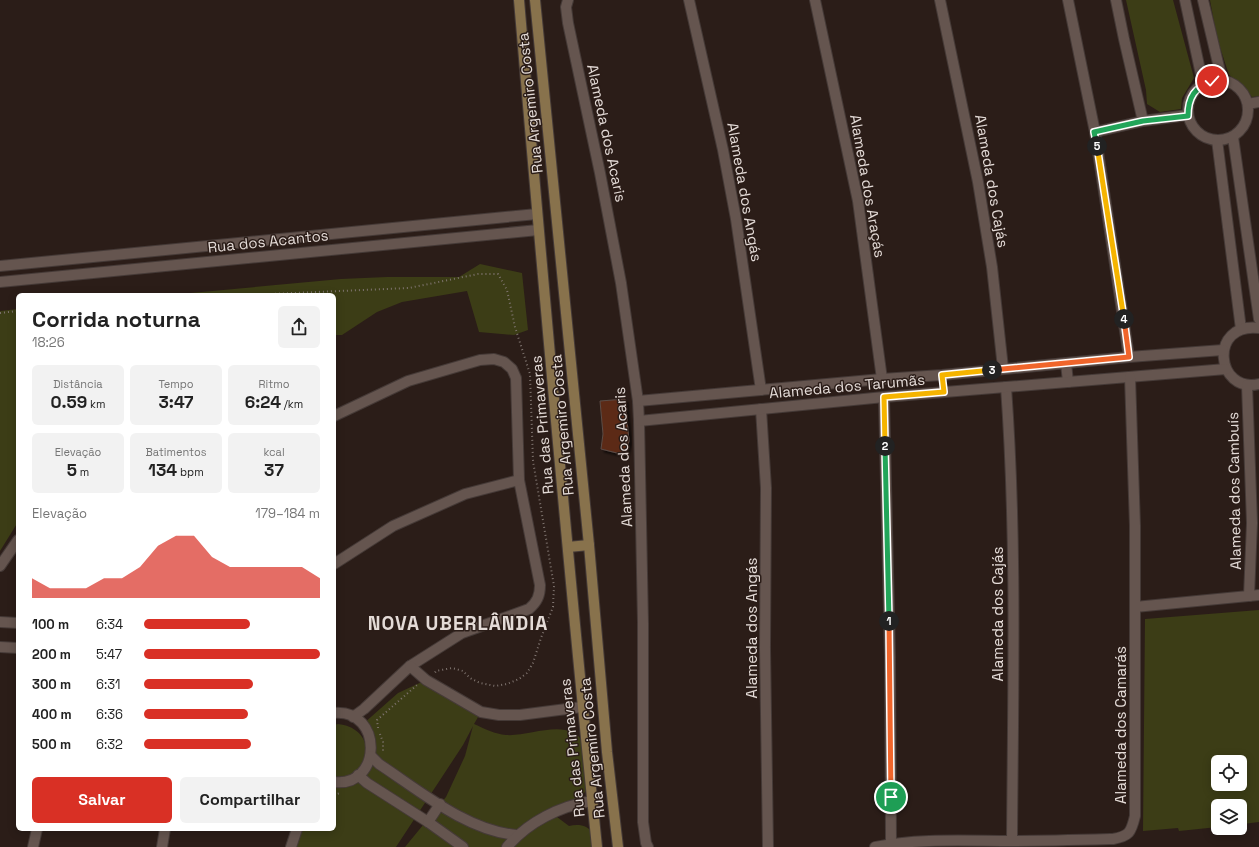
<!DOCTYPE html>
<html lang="pt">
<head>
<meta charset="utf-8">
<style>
	body { margin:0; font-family:"Space Grotesk",sans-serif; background:#f2f2f2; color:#222; height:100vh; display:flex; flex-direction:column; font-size:15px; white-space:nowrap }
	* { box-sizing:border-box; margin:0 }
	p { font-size:13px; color:#767676 }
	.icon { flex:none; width:22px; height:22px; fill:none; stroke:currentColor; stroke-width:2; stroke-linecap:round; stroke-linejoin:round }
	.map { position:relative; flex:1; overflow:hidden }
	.side { position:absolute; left:16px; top:293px; width:320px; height:538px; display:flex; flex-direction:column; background:#fff; border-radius:6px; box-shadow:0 2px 10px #0003 }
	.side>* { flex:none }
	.buttons { position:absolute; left:1211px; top:755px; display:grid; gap:8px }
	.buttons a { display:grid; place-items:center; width:36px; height:36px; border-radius:6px; background:#fff; box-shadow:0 2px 10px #0003; font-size:20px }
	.pin { position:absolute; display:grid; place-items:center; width:34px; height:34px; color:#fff; margin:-17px; border:2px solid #fff; border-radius:50%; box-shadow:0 1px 4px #0007 }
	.km { position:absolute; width:20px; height:20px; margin:-10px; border-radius:50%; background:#222; color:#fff; font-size:11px; line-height:20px; text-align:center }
	.round { display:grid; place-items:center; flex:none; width:42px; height:42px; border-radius:6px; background:#f2f2f2 }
	.headline { display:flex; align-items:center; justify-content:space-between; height:68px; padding:0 16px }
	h1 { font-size:22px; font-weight:700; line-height:30px }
	.metrics { display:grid; grid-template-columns:repeat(3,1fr); gap:6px; height:68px; padding:4px 16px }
	.metrics div { display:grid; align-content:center; border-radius:6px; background:#f2f2f2; text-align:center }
	.metrics b { font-size:17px; font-weight:700 }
	.metrics small { font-size:11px; font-weight:400 }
	.metrics p { font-size:11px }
	.chart { height:112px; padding:8px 16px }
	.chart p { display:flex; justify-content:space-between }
	.chart svg { width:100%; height:72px; margin-top:4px; fill:#d93025; opacity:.7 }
	.action { display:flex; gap:8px; margin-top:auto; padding:8px 16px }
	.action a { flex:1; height:46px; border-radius:6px; background:#d93025; color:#fff; font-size:16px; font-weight:700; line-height:46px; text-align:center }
	.action a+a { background:#f2f2f2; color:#222 }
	ul { padding:0 16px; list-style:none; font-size:13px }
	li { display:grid; grid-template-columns:64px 48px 1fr; align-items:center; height:30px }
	li i { height:10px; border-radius:5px; background:#d93025 }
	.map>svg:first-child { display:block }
</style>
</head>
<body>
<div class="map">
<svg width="1259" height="847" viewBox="0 0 1259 847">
	<defs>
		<filter id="shadow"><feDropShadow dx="3" dy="3" stdDeviation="1" flood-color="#0009"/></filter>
	</defs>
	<rect width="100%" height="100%" fill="#2b1d18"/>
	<g fill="#3c3d16" fill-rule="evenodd">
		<path d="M1126,0H1173L1194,78L1182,98L1181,109L1160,112L1147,104L1146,90Z"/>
		<path d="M1210,0H1259V96L1252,97L1244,87L1229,75L1217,38Z"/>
		<path d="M480,264L522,273L528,330L514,335L479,332L467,291L402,302L377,312L342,335H334V295H169L341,279L387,277H459Z"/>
		<path d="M18,309V522L0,551V311Z"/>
		<path d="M1259,610V822L1243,824V822H1240V806H1218V827L1179,831L1178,828L1143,831L1145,619ZM1218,762H1240V784H1218Z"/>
		<path d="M426,680L481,712L474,724C485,729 495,734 506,735C530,737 570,716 584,744L587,787C583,802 562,806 549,811L569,826C577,824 588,824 593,834C594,837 593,843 593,847H405L446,797L465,756L473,726L463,745L396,847H292L297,829H334V782L349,780L371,756L363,724L398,693Z"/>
		<path d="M338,724C360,726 374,745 361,765C358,770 355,774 350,776C345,778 339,777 334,778V725Z"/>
	</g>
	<path fill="#5c2b18" stroke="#5b4c46" filter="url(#shadow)" d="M625,399L629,441L625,455L601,449L603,434L600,401Z"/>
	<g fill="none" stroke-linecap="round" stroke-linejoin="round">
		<g stroke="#453a37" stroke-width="12">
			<g id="street">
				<path d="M568,0L566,7L568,23L600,173L621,283L638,401L639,421L643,623V822L646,843L648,847"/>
				<path d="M689,0L723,150L736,219L761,390"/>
				<path d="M815,0L858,201L882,379"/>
				<path d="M940,0L978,182L992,267L1003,368"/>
				<path d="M1068,0L1095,132L1129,357"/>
				<path d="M1116,0L1124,39L1143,121"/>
				<path d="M1185,0L1203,84"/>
				<path d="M1203,0L1222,80"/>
				<circle cx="1218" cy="110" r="30"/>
				<path d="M1248,104L1259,102"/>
				<path d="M1095,132L1143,121L1188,115"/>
				<path d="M1233,137L1259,319"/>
				<path d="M1217,140L1241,329"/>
				<path d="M0,266L537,214"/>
				<path d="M0,282L538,230"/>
				<path d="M1259,328C1208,322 1216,394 1259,384"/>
				<path d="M1066,363L1068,382"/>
				<path d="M1247,385L1252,523L1249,596"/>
				<path d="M1006,387C1017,538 1013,690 1012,841"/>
				<path d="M884,397L890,657L891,844"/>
				<path d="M638,401L882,379L942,375L1129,357L1223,350"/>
				<path d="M761,409L766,488L765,648L768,847"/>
				<path d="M334,416L408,381L480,360L494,359L504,362L512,369L516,378L519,480L540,585C540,596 537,602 529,609L462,633L410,666L364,709L353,717"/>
				<path d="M639,421L884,397L1226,369"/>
				<path d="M334,564L393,526L465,494L519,480"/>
				<path d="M0,566L18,540"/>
				<path d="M1135,607L1259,595"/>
				<path d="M0,622L18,623"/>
				<path d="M0,647L18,648"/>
				<path d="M410,666L426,680L481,712L499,715H520L582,707"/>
				<path d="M334,713C384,709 382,788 334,782"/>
				<path d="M371,756L379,764C420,791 467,831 517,835"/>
				<path d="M358,775L367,783L428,822L463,847"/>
				<path d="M428,822L440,804"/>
				<path d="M33,847L37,829"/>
				<path d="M162,847L165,829"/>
				<path d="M291,847L297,829"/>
				<path d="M507,847C528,822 560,806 592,801"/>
				<path d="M875,847C918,838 968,841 1012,841C1046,841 1079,840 1113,839C1129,836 1131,833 1135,816V526L1130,377"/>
			</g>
		</g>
		<g stroke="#453a37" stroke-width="12">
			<g id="secondary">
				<path d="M519,0C543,282 568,565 597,847"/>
				<path d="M535,0L589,545L607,752L618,847"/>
				<path d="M568,547L589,545"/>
			</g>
		</g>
		<g stroke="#7f746f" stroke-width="2" stroke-dasharray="1 3" stroke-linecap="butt">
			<path d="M247,295L409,288L478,274H498L507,290L515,327L530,374L533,461L554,586L553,607L541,638L533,663L527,673L519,679L507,684L495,686L480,683L470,678L463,671L452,668L436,671L434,674"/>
			<path d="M0,313L18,311"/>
			<path d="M378,728L377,720L417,685"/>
			<path d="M380,734L383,742V753"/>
			<path d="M334,795L340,793"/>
		</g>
		<use href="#street" stroke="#65554f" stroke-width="10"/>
		<use href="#secondary" stroke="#88724c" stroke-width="10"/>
	</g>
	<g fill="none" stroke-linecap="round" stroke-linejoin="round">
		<g stroke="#fff" stroke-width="8">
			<path id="split-1" d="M889,621L891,797"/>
		</g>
		<g stroke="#fff" stroke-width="8">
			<path id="split-2" d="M885,446L889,621"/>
		</g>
		<g stroke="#fff" stroke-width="8">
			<path id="split-3" d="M885,446L884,397L944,392L942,375L992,370"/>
		</g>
		<g stroke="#fff" stroke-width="8">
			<path id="split-4" d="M992,370L1129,357L1124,319"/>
		</g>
		<g stroke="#fff" stroke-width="8">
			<path id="split-5" d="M1097,146L1124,319"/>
		</g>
		<g stroke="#fff" stroke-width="8">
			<path id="split-6" d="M1097,146L1094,132L1143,121L1188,116C1188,97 1195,87 1212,81"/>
		</g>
		<use href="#split-1" stroke="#f0652b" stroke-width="5"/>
		<use href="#split-2" stroke="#22a559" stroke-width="5"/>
		<use href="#split-3" stroke="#f5b400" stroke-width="5"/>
		<use href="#split-4" stroke="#f0652b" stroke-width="5"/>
		<use href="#split-5" stroke="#f5b400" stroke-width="5"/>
		<use href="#split-6" stroke="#22a559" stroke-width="5"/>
	</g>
	<g text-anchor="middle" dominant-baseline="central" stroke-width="3" stroke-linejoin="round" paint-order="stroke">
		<g font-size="15" fill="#e4dbd7" stroke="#2b1d18">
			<text transform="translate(530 103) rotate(-96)">Rua Argemiro Costa</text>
			<text transform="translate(607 133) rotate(78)">Alameda dos Acaris</text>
			<text transform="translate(992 181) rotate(80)">Alameda dos Cajás</text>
			<text transform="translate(868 186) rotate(80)">Alameda dos Araçás</text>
			<text transform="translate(745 192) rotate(80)">Alameda dos Angás</text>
			<text transform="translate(268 241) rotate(-6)">Rua dos Acantos</text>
			<text transform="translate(847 386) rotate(-5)">Alameda dos Tarumãs</text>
			<text transform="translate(542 425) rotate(-95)">Rua das Primaveras</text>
			<text transform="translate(562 425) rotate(-95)">Rua Argemiro Costa</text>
			<text transform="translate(623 457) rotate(-93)">Alameda dos Acaris</text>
			<text transform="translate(1234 491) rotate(-91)">Alameda dos Cambuís</text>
			<text transform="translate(997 614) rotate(-90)">Alameda dos Cajás</text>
			<text transform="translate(751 628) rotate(-90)">Alameda dos Angás</text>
			<text transform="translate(1120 725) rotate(-90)">Alameda dos Camarás</text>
			<text transform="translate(572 748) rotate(-96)">Rua das Primaveras</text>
			<text transform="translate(592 748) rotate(-96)">Rua Argemiro Costa</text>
		</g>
		<g font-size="19" font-weight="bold" letter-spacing="1" fill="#e4dbd7" stroke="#2b1d18">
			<text x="458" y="623">NOVA UBERLÂNDIA</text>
		</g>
	</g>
</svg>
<div class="buttons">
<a><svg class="icon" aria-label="locate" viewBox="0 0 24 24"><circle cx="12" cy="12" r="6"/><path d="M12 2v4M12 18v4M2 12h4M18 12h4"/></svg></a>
<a><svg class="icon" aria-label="layers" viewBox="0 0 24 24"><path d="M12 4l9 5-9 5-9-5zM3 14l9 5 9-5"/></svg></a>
</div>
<div class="pin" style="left:891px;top:797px;background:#1e9e55"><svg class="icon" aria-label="arrive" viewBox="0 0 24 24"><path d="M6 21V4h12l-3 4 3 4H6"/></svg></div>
<div class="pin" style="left:1212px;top:81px;background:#d93025"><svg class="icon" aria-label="check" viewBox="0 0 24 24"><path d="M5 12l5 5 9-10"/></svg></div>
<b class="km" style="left:889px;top:621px">1</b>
<b class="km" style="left:885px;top:446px">2</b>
<b class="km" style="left:992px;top:370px">3</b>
<b class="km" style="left:1124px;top:319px">4</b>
<b class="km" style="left:1097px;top:146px">5</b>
<section class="side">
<div class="headline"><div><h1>Corrida noturna</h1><p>18:26</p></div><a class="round"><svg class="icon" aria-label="share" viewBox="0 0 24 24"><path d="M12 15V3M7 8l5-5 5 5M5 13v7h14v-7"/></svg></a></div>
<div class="metrics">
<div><p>Distância</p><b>0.59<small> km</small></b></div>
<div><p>Tempo</p><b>3:47</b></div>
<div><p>Ritmo</p><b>6:24<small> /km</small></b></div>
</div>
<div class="metrics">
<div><p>Elevação</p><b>5<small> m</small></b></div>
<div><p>Batimentos</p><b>134<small> bpm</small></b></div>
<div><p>kcal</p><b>37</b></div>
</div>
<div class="chart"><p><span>Elevação</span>179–184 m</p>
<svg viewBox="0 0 160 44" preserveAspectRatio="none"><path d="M0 44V32L10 38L20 38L30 38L40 32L50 32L60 25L70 12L80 6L90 6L100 19L110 25L120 25L130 25L140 25L150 25L160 32V44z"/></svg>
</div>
<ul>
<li><b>100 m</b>6:34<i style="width:60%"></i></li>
<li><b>200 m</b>5:47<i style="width:100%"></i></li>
<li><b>300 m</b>6:31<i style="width:62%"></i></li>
<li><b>400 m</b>6:36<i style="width:59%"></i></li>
<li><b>500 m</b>6:32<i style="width:61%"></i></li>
</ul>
<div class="action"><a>Salvar</a><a>Compartilhar</a></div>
</section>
</div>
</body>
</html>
